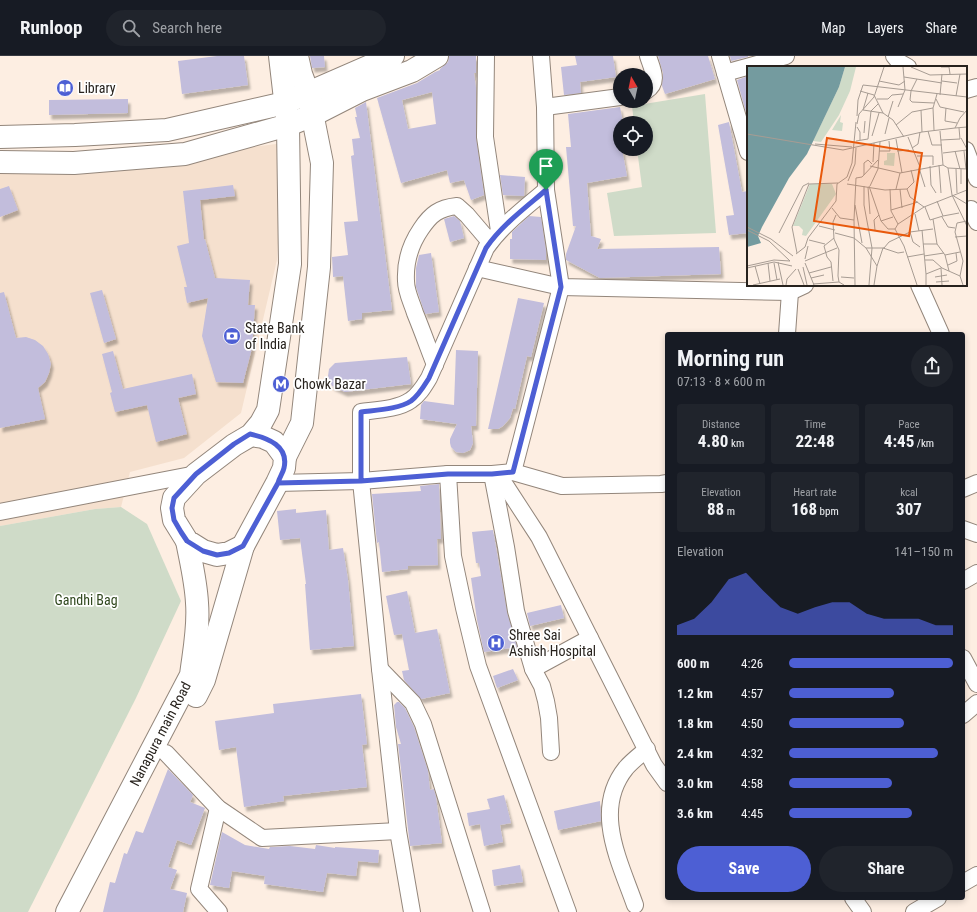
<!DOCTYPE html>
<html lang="en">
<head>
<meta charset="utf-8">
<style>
	body { margin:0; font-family:"Roboto Condensed",sans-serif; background:#20242c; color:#f1f3f6; height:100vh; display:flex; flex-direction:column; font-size:15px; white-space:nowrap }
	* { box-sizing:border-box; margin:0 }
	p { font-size:13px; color:#9ea1a6 }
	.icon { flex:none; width:22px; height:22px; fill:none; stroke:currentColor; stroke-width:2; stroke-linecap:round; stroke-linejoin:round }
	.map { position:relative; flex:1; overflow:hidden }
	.drawer { position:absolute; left:665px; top:276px; width:300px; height:568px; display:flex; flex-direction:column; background:#171b24; border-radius:4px; box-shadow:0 2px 6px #0003 }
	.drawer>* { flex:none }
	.needle { width:26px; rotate:351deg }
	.controls { position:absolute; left:613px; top:12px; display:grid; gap:8px }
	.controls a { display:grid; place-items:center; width:40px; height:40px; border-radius:50%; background:#171b24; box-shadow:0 2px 6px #0003; font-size:20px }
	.pin { position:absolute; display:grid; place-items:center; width:34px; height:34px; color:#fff; margin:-41px -17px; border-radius:50% 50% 50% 0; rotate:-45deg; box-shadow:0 0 4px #0007 }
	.pin .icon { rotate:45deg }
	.round { display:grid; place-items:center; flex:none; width:42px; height:42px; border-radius:21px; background:#20242c }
	.headline { display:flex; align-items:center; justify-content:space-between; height:68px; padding:0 12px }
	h1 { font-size:22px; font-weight:700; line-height:30px }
	.metrics { display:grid; grid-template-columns:repeat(3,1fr); gap:6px; height:68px; padding:4px 12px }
	.metrics div { display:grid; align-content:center; border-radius:4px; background:#20242c; text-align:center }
	.metrics b { font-size:17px; font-weight:700 }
	.metrics small { font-size:11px; font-weight:400 }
	.metrics p { font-size:11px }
	.chart { height:112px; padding:8px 12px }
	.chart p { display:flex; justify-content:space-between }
	.chart svg { width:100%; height:72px; margin-top:4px; fill:#4d5fd4; opacity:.7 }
	.cta { display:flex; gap:8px; margin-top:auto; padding:8px 12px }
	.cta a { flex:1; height:46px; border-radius:24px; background:#4d5fd4; color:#fff; font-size:16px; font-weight:700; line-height:46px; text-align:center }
	.cta a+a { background:#20242c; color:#f1f3f6 }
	ul { padding:0 12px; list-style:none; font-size:13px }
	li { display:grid; grid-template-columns:64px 48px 1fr; align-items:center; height:30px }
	li i { height:10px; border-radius:5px; background:#4d5fd4 }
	header { display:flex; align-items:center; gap:24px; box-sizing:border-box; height:56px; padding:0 20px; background:#171b24; border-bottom:1px solid #363941 }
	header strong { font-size:19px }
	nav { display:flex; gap:22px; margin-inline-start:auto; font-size:14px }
	.search { width:280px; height:36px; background:#20242c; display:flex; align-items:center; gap:10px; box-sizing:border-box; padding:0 14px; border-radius:22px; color:#9ea1a6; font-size:15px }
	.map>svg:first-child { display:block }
</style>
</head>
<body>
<header>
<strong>Runloop</strong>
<div class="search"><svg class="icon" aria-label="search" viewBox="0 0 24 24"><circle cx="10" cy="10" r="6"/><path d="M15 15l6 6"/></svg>Search here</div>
<nav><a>Map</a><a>Layers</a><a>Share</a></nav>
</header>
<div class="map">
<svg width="977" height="856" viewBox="0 0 977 856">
	<defs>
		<filter id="shadow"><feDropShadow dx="2.5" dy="4.5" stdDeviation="1" flood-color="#0004"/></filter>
	</defs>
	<rect width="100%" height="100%" fill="#fdeee2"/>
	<path fill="#f5e0ce" d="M284,87L277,204L241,357L184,402L130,416L121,451L95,453L0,470V112L78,113Z"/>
	<g fill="#cfdbc8">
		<path d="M705,38L716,177L614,180L607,137L642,131L637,93H646V67H634L632,50Z"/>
		<path d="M121,451L147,468L181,545L136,642L28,856H0V470L95,453Z"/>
	</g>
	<g fill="#c2bddc" fill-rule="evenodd" filter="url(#shadow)">
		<path d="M217,0H244L248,29L182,38L178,5Z"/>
		<path d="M310,0H324L325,11L312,12Z"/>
		<path d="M449,0H476V17H474L476,32V81L484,139L471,144L464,124L450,127L447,114L401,127L377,42L417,27L435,16L440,14V13L448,6ZM432,36L436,68L408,73L402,44Z"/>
		<path d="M575,0H613L616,21L580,26L581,37L564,39L561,11L577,9Z"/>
		<path d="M658,0H708L715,23L665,38L662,30L663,17Z"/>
		<path d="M730,0H748V1L731,5Z"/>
		<path d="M748,20V60H747L737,24Z"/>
		<path d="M128,43V57L49,59V44Z"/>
		<path d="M366,46L392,254L362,257V263L348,265L343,220L333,221L332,201L348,199L344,166L358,165L351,100L354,99L352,83L360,82L355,61H357L355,52Z"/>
		<path d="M620,51L623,67H620V93H622L627,120L587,127L591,180L601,183L597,193L719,191L721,218L600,222L566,204V198L576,170H573L566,91H571L568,58Z"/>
		<path d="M729,66L742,136L748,135V177L729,179L726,160L734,159L718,69Z"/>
		<path d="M500,119L525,121L524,140L503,139Z"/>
		<path d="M233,129L235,140L200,144L204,184L205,183L215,222L250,224L248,249H255L252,292L243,327L216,326L202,280L208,242L187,247L184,231H187L177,190L189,187L183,135Z"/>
		<path d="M9,130L18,154L0,161V133Z"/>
		<path d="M454,160L460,165L464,182L450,186L444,163Z"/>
		<path d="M529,160L541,161L546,195V204L510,203V183H512V176Z"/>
		<path d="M431,197L439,256L425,258L416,231V212L419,199Z"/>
		<path d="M102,234L116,283L104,287L90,237Z"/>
		<path d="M4,236L16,282L26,281L35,284L43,290L48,298L51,308L49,317L45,326L38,332L45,363L0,372V237Z"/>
		<path d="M518,242L544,247L531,301L527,300L515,353L513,352L510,362L503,370L498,373H488Z"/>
		<path d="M456,294L478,295L476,370H471L473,387L470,394L463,397L456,396L451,391L450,387V383L457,368L420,363L421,349L424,345L454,349Z"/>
		<path d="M113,295L123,333L192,318L196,338L178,342L187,378L156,386L147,349L115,356L110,337L112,336L102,298Z"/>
		<path d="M407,301L411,328L345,336L332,330L328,320L329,313L335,307Z"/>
		<path d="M439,428L441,483H437L438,509L408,510V513L382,516L379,486L377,487L372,438L421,435L420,430Z"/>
		<path d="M296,453V457L326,454L329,494L343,492L348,524L354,590L310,594L305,528H306L300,482L280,484L277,455Z"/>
		<path d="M493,474L507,556L517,591L484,596L477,564L471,522L481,520L479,507H476L472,476Z"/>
		<path d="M407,535L415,577L437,573L450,637L421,643L404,624L402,615L409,614L402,578L394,579L386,540Z"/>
		<path d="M561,549L564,562L530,570L527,557Z"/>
		<path d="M513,613L518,624L497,632L493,620Z"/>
		<path d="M361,638L367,688L362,689L367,731L283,740L284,745L244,751L236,691L219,694L215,665L274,657L273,648Z"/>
		<path d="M397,646H399L405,652L414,671L428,715L430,734L434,733L436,741L442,787L410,790L398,688H401L396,671L394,649Z"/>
		<path d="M168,713L193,739L190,746L205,752L191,789L177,784L168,811L177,814L170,833L187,837L183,856H103L110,826L115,827L124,797L127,798L136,775L143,777Z"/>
		<path d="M504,739L511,767L500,769L503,786L484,790L480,768L469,770L467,757L490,753L487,743Z"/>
		<path d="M600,745L601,765L558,774L554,755Z"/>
		<path d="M222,776L245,789L269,793L270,791L290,790L315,793L316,789L335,792V791L379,794L378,807L358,805L356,820L327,817L323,836L264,828L265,820L232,815L229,832L210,829Z"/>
		<path d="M520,809L523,826L494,830L492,814Z"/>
	</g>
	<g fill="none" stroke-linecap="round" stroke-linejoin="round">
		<g stroke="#93867b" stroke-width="18">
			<g id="street">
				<path d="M486,0L485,81L499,175"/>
				<path d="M720,0L748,96"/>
				<path d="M894,0L899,6L908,11"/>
				<path d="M725,17L786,0"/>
				<path d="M966,34L977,31"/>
				<path d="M646,35C660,26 652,13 648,0"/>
				<path d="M545,51L620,41"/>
				<path d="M966,94L977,123"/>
				<path d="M971,153L977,166"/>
				<path d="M477,212L561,231L790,236L805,229"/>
				<path d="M919,229L941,278"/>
				<path d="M787,278L790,236"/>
				<path d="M435,309C428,291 422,274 415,257C412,247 406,236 406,225C405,206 410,189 421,173C431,158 439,152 457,150L467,159L490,186"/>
				<path d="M513,416L561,231L546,134L545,51L541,0"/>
				<path d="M448,418L453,500L464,552L478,610L568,856"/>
				<path d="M492,418L506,491L516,555L533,613L542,630L546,645L549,662L551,696"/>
				<path d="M498,418L539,481L654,709L667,727"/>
				<path d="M277,427L361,425L448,418H492L513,416L562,430L661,428L667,427"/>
				<path d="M963,433L977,427"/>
				<path d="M0,456L196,418"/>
				<path d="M963,473L977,478"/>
				<path d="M963,525L977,517"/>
				<path d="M963,602L977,628"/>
				<path d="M380,613L413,647L423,668L482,856"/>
				<path d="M533,613L590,582"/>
				<path d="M963,659L977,647"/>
				<path d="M166,697L218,752L262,782L398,775"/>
				<path d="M218,752L199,833L219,856"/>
				<path d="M963,827L977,819"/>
				<path d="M853,842L863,856"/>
				<path d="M635,849C620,806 592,754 626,712C632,705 640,699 647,693"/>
				<path d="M412,856L398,775L380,613L361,425V356C376,354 399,353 411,344C419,339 424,330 429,322L486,192C502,169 525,152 546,134"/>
				<path d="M914,856L938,842"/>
			</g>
		</g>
		<g stroke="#93867b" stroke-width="24">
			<g id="secondary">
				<path d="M0,81L75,79L167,74L285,47L393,0"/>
				<path d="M0,106L74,107L185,98L288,69L313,59L362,34L412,15L437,0"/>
				<path d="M251,379L263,381L274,386L285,401L284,412L277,427L243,490L229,497L217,499L203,495L187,485L174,464L172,452L174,442L196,418L234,389L251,379L261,367L268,354L290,208L288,69L280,0"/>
				<path d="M285,401L302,367L319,211L322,107L308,37L301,18L297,0"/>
				<path d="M196,640L204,624L243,490"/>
				<path id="s1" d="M67,856L191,619C194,595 199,571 197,547C196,526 191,506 187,485"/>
			</g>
		</g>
		<use href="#street" stroke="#fff" stroke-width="16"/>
		<use href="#secondary" stroke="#fff" stroke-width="22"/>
	</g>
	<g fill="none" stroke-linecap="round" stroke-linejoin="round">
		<g stroke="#fff" stroke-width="8">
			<path id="route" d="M546,134C525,152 502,169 486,192L429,322C424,330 419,339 411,345C399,353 376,354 361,356V425L278,427C279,422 283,417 284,412C289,390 268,382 250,378L234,388L196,418L174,442L172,452L174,464L181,476L187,485L203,495L217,499L229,497L243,490L278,427L361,425L448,418H492L513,416L561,231L546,134"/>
		</g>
		<use href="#route" stroke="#4d5fd4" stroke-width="5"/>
	</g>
	<defs>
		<g id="library-disc" transform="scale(0.9)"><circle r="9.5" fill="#4d5fd4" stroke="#fff"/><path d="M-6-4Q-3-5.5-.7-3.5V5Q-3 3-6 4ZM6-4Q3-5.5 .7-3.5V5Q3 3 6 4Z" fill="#fff"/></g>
		<g id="bank-disc" transform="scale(0.9)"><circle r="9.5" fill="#4d5fd4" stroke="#fff"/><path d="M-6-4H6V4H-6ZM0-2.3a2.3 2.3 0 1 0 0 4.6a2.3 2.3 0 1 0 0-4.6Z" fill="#fff"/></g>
		<g id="metro-disc" transform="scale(0.9)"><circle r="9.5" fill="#4d5fd4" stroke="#fff"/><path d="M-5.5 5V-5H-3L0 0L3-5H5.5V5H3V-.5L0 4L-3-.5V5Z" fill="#fff"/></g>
		<g id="hospital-disc" transform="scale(0.9)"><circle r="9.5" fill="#4d5fd4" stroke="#fff"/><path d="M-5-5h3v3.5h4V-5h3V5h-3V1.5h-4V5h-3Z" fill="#fff"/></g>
	</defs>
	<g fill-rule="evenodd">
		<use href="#library-disc" x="65" y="32"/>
		<use href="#bank-disc" x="232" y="280"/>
		<use href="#metro-disc" x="281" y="328"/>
		<use href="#hospital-disc" x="496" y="587"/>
	</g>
	<g text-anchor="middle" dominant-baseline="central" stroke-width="3.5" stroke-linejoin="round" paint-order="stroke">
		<g font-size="14" fill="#27221d" stroke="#fff" text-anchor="start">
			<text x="78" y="32">Library</text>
			<text x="245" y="272">State Bank<tspan x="245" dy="16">of India</tspan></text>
			<text x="294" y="328">Chowk Bazar</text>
			<text x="509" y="579">Shree Sai<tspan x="509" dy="16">Ashish Hospital</tspan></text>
		</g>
		<g font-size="14" fill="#30481e" stroke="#fff">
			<text x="86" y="544">Gandhi Bag</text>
		</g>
		<g font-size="14" fill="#27221d" stroke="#fff">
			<text stroke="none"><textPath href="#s1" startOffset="201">Nanapura main Road</textPath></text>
		</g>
	</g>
	<g transform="translate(747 10)">
		<rect width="220" height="220" fill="#fdeee2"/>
		<path d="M98,1H109L103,25L92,49L74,76L66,75L92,21ZM94,49L93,56L96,57L95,65L85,64ZM140,87H148L147,100L137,99V95L140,94ZM63,118H85L89,128L59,170L55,169L56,164L52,160H46Z" fill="#cfdbc8"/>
		<path d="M0,1H98L92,21L60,88L42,112L15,161L11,170L14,177L0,181Z" fill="#749b9f"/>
		<path fill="none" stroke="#a79c93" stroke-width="1" d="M164,1L183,9L220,8M194,1H202L203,8M157,11L195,17M132,15L152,19L158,15M195,15L210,17M113,25L127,29L136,47M164,25L163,34L165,36L187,37M164,25L170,13M193,29L195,8M209,30L213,8M130,33H141L145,29L156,28M189,33L193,41L217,46M151,41L158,24L156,1M199,42L198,55L210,57M116,44L136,47L146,54L157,71M116,44L121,27M174,44L175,66M110,50L111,34L116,19L220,31M141,51L146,35M110,58L112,48L127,31L137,1M149,59L165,46L186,42M110,61L113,66V74M208,62L220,61M187,64L186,42L190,28M181,65L185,79H195M193,65L196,99L201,102L220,103M117,67L118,55M0,68L96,84L175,66L208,62L213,52L220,44M138,68L142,52M125,70L132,47M161,71L173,101M214,72L220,83M149,73L155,107M194,74L213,73L212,62M109,75L121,73L124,45L131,38M68,78L105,81M165,82L171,78L173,66M132,85H143L142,75M150,85L162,84M208,85L213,103M217,85L219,103M196,87L220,84M170,90H186V99M126,96L127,77M192,99L194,127M123,100L153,107L196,99M183,100L184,119L189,127M172,102L178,121M201,102L205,129L220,160M209,103L210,127M214,103V118M117,109V97L121,94L125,98M101,115L108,98L109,82M100,118L138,124L160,123L163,131L177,141M117,120V139L125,182L122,219M122,120L134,155L141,163H148M123,120L131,103L133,76M121,121L123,148M143,123L144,145L151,158M149,123L153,107M153,123L155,142M160,123L167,116L164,104M205,129L220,138M190,135L196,150L212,147M108,139L115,177M178,141L183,154L196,150M85,142L93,152L107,154M144,144L171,136M168,148L172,165M89,149L86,156L87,173L92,184L91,210L92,216L97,219M195,151L201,161L208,162M186,153L190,178L198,189L202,205M134,155L146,151M72,160L88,164M0,161L24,173L46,190M0,164L22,175L43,195M128,164L127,154L132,149M175,164L179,208M163,166L166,176L173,181M32,167L56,120L62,117M88,167L107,172L119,182L130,200L127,219M208,171L220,170M62,174L78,178M176,178H190M119,182H137L142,176L163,166L186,163M136,182L151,187L157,186M50,187L45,161L62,118L91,117M49,188L58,181L61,172L89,135L90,118L100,111L105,97L109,56M198,189L213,186M177,190L197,187M160,191L177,188M58,193L61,180M178,194H186L195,202L213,210L216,219M58,195L90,182M31,196L36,219M21,197L23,215M27,197L30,214M58,197L67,219M201,199L210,195L209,187M0,200L27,194L43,195M8,200L13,218M130,200L136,182M56,201L60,219M0,202L27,196L45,200M194,202L195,219M51,203L57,219M62,207L84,201M213,210L216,195L208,166L210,157L220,155M94,211L107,212M188,211L200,209M64,212L77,209M86,215L84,196L80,191L77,180L87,172M189,216L202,215M66,218L92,216M6,219L33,213M39,219L40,213L49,203M108,219L107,154L109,112L115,111L131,94M170,219L157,180L148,163L151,158L177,141L220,124M179,219V208L194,202"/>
		<path fill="#e8590c" fill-opacity="0.15" stroke="#e8590c" stroke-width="2" d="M80,72L175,87L162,170L67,155Z"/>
		<rect width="220" height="220" fill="none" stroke="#27221d" stroke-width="2"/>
	</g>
</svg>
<div class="controls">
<a><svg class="needle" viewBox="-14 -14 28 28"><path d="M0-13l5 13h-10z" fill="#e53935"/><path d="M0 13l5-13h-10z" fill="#9ea1a6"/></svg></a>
<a><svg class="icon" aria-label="locate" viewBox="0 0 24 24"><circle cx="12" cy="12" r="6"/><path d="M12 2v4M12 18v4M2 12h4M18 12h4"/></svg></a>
</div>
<div class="pin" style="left:546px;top:134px;background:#1e9e55"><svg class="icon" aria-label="arrive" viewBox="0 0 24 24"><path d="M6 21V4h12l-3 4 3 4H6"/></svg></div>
<section class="drawer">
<div class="headline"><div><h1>Morning run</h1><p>07:13 · 8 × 600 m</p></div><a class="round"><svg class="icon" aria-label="share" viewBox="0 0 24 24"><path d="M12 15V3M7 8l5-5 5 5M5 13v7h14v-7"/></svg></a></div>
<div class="metrics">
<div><p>Distance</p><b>4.80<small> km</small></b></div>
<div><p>Time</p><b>22:48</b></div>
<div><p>Pace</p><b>4:45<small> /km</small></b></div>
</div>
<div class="metrics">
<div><p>Elevation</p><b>88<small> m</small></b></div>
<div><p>Heart rate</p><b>168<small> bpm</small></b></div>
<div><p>kcal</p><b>307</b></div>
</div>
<div class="chart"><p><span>Elevation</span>141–150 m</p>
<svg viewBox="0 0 160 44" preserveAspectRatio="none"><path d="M0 44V38L10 34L20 24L30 10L40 6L50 17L60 27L70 31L80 27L90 24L100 24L110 31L120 34L130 34L140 34L150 38L160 38V44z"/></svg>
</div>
<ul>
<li><b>600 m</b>4:26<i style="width:100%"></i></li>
<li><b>1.2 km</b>4:57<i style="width:64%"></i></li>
<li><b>1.8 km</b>4:50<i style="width:70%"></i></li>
<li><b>2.4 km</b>4:32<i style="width:91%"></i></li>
<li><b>3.0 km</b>4:58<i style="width:63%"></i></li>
<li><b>3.6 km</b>4:45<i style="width:75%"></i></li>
</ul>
<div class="cta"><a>Save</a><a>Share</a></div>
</section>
</div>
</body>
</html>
